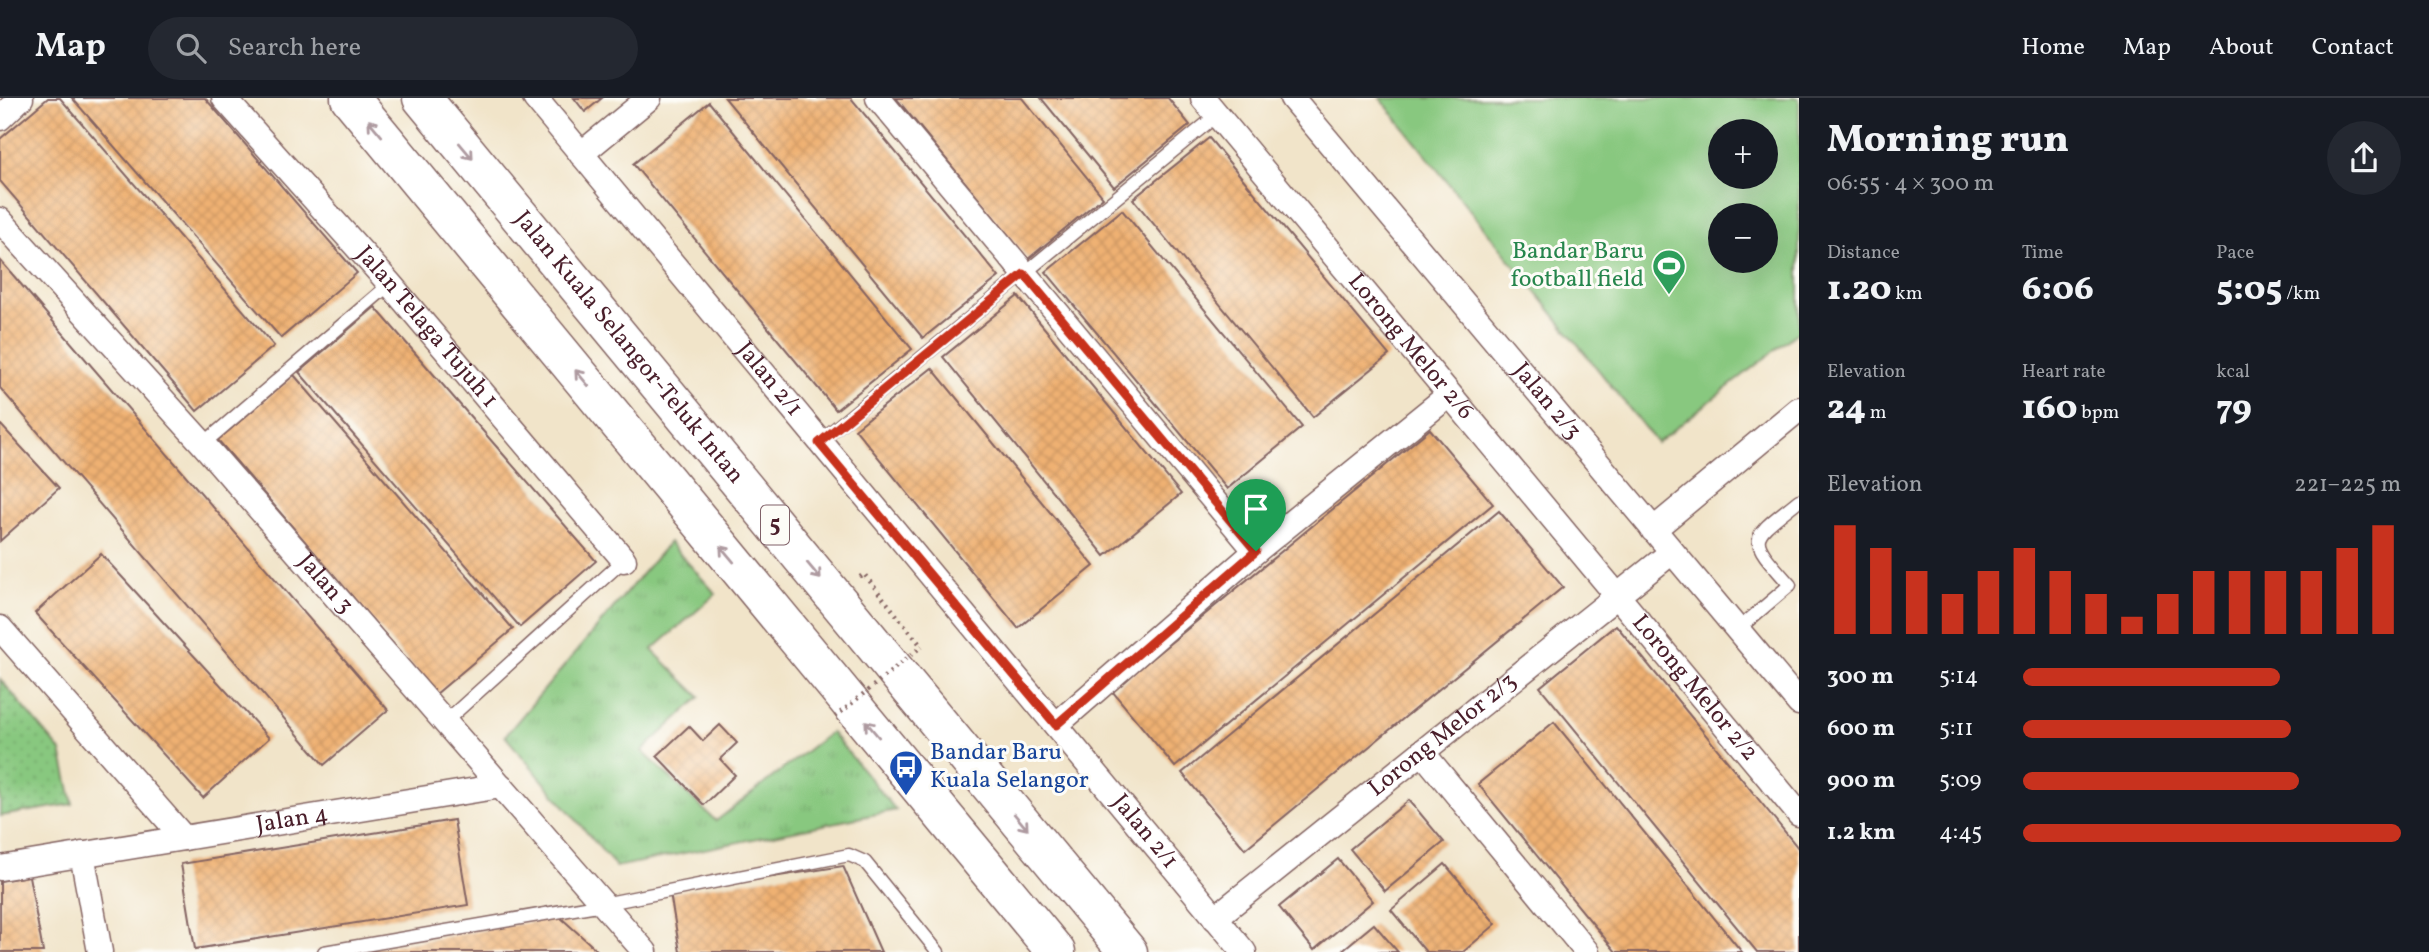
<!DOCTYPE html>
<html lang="en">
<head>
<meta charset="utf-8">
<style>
	body { margin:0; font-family:Vollkorn,serif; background:#242831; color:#f1f3f6; height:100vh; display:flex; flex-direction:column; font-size:26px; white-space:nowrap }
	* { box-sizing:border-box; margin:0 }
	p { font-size:23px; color:#9ea1a6 }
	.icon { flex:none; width:38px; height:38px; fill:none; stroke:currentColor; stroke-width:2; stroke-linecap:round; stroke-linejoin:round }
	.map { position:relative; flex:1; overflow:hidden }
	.side { display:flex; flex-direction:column; background:#171b24; width:630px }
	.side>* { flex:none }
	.buttons { position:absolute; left:1708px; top:21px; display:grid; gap:14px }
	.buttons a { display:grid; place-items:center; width:70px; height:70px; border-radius:50%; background:#171b24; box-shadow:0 7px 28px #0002; font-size:35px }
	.pin { position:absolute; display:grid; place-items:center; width:60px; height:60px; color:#fff; margin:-72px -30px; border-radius:50% 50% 50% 0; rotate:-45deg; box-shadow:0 0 7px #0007 }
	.pin .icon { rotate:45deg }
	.round { display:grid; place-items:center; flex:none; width:74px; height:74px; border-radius:37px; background:#242831 }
	.headline { display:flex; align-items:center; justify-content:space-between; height:119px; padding:0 28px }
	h1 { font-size:38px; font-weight:800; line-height:52px }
	.figures { display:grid; grid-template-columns:repeat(3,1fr); gap:10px; height:119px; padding:7px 28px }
	.figures div { display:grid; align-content:center }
	.figures b { font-size:35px; font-weight:800 }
	.figures small { font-size:19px; font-weight:400 }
	.figures p { font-size:19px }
	.chart { height:196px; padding:14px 28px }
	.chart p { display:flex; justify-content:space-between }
	.chart svg { width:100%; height:126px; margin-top:7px; stroke:#c8321e; stroke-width:6 }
	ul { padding:0 28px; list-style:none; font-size:23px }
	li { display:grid; grid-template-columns:112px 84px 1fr; align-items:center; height:52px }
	li i { height:18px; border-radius:9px; background:#c8321e }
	header { display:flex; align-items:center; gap:42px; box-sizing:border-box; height:98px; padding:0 35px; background:#171b24; border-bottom:2px solid #363941 }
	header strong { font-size:33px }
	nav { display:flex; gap:38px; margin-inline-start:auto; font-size:24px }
	.search { width:490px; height:63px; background:#242831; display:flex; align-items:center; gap:18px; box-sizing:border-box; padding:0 24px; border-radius:38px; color:#9ea1a6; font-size:26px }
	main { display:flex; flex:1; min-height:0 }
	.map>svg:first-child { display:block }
</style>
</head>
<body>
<header>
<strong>Map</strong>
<div class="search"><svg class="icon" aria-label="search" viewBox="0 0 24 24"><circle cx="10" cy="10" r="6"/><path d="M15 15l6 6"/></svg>Search here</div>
<nav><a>Home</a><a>Map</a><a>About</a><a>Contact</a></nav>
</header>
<main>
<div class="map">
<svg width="1799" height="854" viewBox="0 0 1799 854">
	<defs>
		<pattern id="grass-tufts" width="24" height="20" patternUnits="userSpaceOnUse" patternTransform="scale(1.75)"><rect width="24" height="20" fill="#88c87f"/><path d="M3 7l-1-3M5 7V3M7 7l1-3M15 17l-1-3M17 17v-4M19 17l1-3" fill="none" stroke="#77ab6e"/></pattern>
		<pattern id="park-dots" width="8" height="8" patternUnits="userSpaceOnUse" patternTransform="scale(1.75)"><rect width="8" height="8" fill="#88c87f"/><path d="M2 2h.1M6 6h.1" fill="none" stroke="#77ab6e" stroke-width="1.8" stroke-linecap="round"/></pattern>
		<pattern id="building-cross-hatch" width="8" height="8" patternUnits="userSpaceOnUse" patternTransform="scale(1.75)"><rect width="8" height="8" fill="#efb172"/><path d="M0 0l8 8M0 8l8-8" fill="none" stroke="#ce9863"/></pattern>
	</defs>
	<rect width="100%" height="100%" fill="#fdfcf7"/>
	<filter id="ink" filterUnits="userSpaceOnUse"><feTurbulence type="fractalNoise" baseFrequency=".0143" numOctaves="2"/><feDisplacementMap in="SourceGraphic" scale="14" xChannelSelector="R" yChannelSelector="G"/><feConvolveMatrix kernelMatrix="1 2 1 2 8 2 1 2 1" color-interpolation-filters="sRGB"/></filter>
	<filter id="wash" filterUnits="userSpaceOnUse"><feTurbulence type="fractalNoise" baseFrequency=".00686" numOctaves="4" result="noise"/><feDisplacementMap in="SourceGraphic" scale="28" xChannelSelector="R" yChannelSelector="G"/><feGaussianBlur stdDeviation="1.57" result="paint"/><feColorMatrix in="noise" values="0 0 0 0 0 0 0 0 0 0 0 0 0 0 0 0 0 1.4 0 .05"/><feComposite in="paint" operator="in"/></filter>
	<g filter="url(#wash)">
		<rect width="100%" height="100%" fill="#f1e4c9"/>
		<path fill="url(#grass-tufts)" stroke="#697455" stroke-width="2" d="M669,444L716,496L652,552L700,599L642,653L716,723L831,634L896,712L616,769L505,638Z"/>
		<path fill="url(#park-dots)" stroke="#697455" stroke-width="2" d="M0,581L61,653L73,706L0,718Z"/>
		<path fill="#88c87f" stroke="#697455" stroke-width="2" fill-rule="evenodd" d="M1380,0H1799V233L1657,345ZM1720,33H1766V79H1720ZM1720,117H1766V163H1720Z"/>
		<g id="blocks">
			<g fill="url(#building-cross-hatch)">
				<path d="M48,0H60L274,248L197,313L0,83V41Z"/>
				<path d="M72,0H205L357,175L281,240Z"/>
				<path d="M574,0H602L585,14Z"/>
				<path d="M725,0H851L999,179L923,240Z"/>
				<path d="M896,0H1022L1103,99L1028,161Z"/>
				<path d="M1041,0H1168L1190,27L1114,89Z"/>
				<path d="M709,4L912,251L836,312L633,66Z"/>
				<path d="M1209,40L1389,257L1313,319L1133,101Z"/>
				<path d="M1122,112L1302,329L1227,391L1046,174Z"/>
				<path d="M0,162L388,612L324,667L0,290Z"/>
				<path d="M1018,198L1181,396L1105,458L943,259Z"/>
				<path d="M375,209L596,463L520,529L299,274Z"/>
				<path d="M932,270L1094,468L1018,530L855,331Z"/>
				<path d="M294,277L513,531L436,596L218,342Z"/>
				<path d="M0,326L59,390L0,443Z"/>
				<path d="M1430,331L1493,406L1175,669L1112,593Z"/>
				<path d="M1499,413L1563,489L1245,751L1182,675Z"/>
				<path d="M101,456L269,640L203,700L35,515Z"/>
				<path d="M1616,527L1799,751V854H1757L1540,589Z"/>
				<path d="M1554,624L1742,854H1616L1478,686Z"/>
				<path d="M720,627L737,645L720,661L735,677L704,707L657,658L689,628L703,643Z"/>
				<path d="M1409,702L1444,744L1385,793L1350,751Z"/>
				<path d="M454,722L468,807L195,851L181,766Z"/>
				<path d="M1338,761L1373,803L1314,852L1279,809Z"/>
				<path d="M1445,766L1496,826L1463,854H1426L1391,812Z"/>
				<path d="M843,768L881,854H680L670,795Z"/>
				<path d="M29,778L43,854H0V783Z"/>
				<path d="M560,819L599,854H356Z"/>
				<path d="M1374,826L1398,854H1340Z"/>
			</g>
		</g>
	</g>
	<g filter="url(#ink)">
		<use href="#blocks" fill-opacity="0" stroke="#846462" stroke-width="2"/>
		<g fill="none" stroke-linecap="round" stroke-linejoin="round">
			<g stroke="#846462" stroke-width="15">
				<g id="lane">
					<path d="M819,344L1217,17"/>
					<path d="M203,346L390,186"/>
					<path d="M1737,532L1790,487C1746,437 1748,443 1799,402"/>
					<path d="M445,624L624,462"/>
					<path d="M324,854L603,806L849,757L865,764L938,854"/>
				</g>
			</g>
			<g stroke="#846462" stroke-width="27">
				<g id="street">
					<path id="s1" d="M224,0L390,186L624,462"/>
					<path id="s2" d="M535,0L1244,854"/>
					<path d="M878,0L1256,453"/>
					<path id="s3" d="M1203,0L1799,716"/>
					<path id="s4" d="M1292,0L1799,605"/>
					<path d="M0,20L21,0"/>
					<path d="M581,56L649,0"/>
					<path id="s5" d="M0,122L203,346L645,854"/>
					<path d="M1653,432L1799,311"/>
					<path d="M0,530L184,740"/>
					<path d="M1056,627L1256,453L1449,297"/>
					<path d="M1422,654L1587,854"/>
					<path d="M82,756L100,854"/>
					<path id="s6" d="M0,770L501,688"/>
					<path id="s7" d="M1215,820L1672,454"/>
				</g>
			</g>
			<g stroke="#846462" stroke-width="41">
				<g id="highway">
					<path d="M350,0L1056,854"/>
					<path id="s8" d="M422,0L1128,854"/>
				</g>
			</g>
			<path stroke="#846462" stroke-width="4.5" stroke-dasharray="2 5" stroke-linecap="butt" d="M860,479L864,476L919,545"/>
			<use href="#lane" stroke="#fff" stroke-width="12"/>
			<use href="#street" stroke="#fff" stroke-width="24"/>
			<use href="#highway" stroke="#fff" stroke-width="38"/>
			<path stroke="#846462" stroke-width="4.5" stroke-dasharray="2 5" stroke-linecap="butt" d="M835,619L922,548"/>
		</g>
		<defs><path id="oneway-shaft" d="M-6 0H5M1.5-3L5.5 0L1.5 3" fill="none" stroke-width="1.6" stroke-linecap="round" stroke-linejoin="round" transform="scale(1.75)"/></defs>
		<g stroke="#ae9aa0">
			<use href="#oneway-shaft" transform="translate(375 30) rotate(-130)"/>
			<use href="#oneway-shaft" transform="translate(466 53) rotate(50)"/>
			<use href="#oneway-shaft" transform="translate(582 280) rotate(-130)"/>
			<use href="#oneway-shaft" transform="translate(727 456) rotate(-130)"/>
			<use href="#oneway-shaft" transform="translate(814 473) rotate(50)"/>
			<use href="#oneway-shaft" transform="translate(872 631) rotate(-130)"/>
			<use href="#oneway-shaft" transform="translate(1021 724) rotate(50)"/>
		</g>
	</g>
	<g fill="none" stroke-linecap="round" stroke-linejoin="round" filter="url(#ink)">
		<g stroke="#fff" stroke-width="14">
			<path id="route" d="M1024,176L1256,453L1056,627L819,345Z"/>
		</g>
		<use href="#route" stroke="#c8321e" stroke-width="9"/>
	</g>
	<defs>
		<g id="stadium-pin" transform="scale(1.75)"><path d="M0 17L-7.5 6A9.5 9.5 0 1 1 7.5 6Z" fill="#2e9e5b" stroke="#fdfcf7"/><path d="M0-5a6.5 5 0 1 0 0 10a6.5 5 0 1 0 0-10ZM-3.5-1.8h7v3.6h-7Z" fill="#fff"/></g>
		<g id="bus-pin" transform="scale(1.75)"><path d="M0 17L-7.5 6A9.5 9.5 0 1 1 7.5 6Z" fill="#1a4fb4" stroke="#fdfcf7"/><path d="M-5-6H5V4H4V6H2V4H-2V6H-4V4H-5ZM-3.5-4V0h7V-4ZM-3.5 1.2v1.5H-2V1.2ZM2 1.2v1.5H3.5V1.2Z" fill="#fff"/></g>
	</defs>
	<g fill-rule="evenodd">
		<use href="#stadium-pin" x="1669" y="168"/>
		<use href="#bus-pin" x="906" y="669"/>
	</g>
	<g text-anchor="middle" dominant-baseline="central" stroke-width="6" stroke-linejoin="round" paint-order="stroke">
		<rect fill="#fdfcf7" stroke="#806168" stroke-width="2" x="761" y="407.5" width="28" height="39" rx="5"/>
		<g font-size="23" font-weight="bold" fill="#4a1f2b">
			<text x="775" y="427">5</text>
		</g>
		<g font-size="24" fill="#27864d" stroke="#fdfcf7" text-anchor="end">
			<text x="1644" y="154">Bandar Baru<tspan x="1644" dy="28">football field</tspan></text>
		</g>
		<g font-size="24" fill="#4a1f2b" stroke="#fdfcf7">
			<text stroke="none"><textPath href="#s1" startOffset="306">Jalan Telaga Tujuh 1</textPath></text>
			<text stroke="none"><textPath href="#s8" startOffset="324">Jalan Kuala Selangor-Teluk Intan</textPath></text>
			<text stroke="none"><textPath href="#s3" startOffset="324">Lorong Melor 2/6</textPath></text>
			<text stroke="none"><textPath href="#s2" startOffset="366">Jalan 2/1</textPath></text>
			<text stroke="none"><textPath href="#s4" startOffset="396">Jalan 2/3</textPath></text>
			<text stroke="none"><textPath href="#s5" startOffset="488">Jalan 3</textPath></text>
			<text stroke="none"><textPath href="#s3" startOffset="768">Lorong Melor 2/2</textPath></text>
			<text stroke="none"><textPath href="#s7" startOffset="292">Lorong Melor 2/3</textPath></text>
			<text stroke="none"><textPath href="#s6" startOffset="296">Jalan 4</textPath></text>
			<text stroke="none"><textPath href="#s2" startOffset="954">Jalan 2/1</textPath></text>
		</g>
		<g font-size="24" fill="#164399" stroke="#fdfcf7" text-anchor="start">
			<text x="930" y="655">Bandar Baru<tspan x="930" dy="28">Kuala Selangor</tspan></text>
		</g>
	</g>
</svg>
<div class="buttons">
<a>+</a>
<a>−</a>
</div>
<div class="pin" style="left:1256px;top:453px;background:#1e9e55"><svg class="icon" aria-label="arrive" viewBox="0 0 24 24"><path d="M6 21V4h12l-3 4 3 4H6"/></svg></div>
</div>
<section class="side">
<div class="headline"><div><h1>Morning run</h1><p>06:55 · 4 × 300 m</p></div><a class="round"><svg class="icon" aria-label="share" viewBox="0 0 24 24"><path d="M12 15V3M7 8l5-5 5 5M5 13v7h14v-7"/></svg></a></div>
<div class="figures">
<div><p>Distance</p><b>1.20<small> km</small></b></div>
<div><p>Time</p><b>6:06</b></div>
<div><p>Pace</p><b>5:05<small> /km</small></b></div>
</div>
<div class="figures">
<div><p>Elevation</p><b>24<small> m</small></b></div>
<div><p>Heart rate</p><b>160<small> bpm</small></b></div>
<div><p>kcal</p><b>79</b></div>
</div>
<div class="chart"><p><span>Elevation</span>221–225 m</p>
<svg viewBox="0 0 160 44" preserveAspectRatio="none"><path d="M5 44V6M15 44V14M25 44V22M35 44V30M45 44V22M55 44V14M65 44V22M75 44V30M85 44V38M95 44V30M105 44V22M115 44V22M125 44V22M135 44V22M145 44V14M155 44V6"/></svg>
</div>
<ul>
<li><b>300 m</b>5:14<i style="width:68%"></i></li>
<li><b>600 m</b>5:11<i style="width:71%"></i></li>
<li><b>900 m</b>5:09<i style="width:73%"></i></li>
<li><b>1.2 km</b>4:45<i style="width:100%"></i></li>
</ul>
</section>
</main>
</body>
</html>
